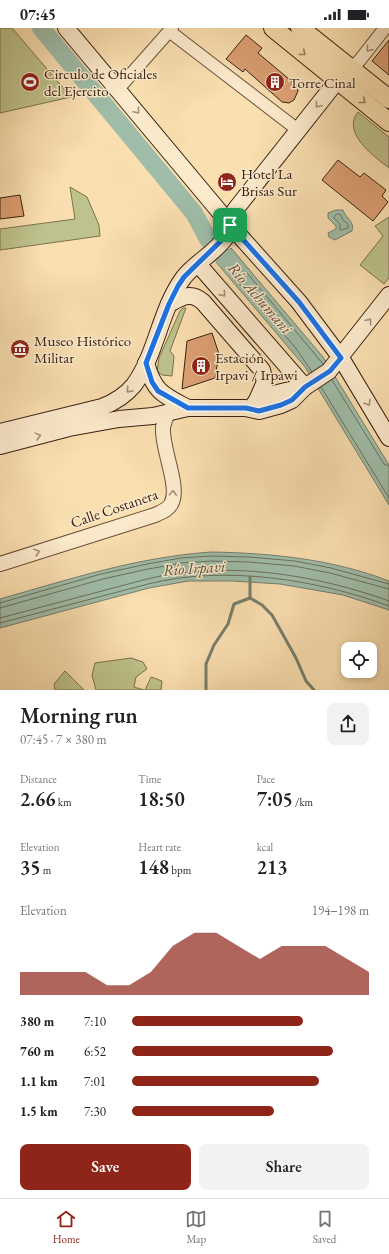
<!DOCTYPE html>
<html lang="en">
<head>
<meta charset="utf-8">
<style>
	body { margin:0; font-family:"EB Garamond",serif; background:#f2f2f2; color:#202124; height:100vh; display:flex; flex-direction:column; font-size:15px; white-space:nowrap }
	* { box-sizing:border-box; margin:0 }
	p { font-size:13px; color:#757577 }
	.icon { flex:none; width:22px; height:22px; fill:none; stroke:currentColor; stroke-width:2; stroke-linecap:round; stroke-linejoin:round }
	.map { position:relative; height:662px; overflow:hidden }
	.panel { display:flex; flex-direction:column; background:#fff; flex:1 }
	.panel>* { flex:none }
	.fabs { position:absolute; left:341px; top:614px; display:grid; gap:8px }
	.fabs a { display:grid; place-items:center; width:36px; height:36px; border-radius:8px; background:#fff; box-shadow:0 2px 6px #0003; font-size:20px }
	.pin { position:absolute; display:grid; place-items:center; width:34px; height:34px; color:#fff; margin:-17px; border-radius:8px; box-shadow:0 2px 6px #0006 }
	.round { display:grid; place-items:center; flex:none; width:42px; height:42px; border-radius:8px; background:#f2f2f2 }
	.head { display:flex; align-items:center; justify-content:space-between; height:68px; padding:0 20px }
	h1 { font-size:22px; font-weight:600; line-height:30px }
	.metrics { display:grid; grid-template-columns:repeat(3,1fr); gap:6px; height:68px; padding:4px 20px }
	.metrics div { display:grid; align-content:center }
	.metrics b { font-size:20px; font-weight:600 }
	.metrics small { font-size:11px; font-weight:400 }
	.metrics p { font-size:11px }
	.chart { height:112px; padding:8px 20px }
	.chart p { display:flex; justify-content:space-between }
	.chart svg { width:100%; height:72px; margin-top:4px; fill:#8f2418; opacity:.7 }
	.button { display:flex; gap:8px; margin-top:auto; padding:8px 20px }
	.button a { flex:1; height:46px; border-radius:8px; background:#8f2418; color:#fff; font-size:16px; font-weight:600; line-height:46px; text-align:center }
	.button a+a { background:#f2f2f2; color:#202124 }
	ul { padding:0 20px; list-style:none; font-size:13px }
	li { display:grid; grid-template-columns:64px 48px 1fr; align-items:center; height:30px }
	li i { height:10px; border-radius:5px; background:#8f2418 }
	.status { display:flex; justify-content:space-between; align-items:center; height:28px; padding:0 20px; background:#fff; direction:ltr }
	.status svg { height:11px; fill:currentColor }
	.menu { display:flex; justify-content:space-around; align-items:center; height:56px; border-top:1px solid #e0e0e0; background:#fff; font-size:11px; color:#757577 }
	.menu a { display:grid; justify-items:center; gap:2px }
	.menu .active { color:#8f2418 }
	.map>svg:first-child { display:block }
</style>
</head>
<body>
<div class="status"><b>07:45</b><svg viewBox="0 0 49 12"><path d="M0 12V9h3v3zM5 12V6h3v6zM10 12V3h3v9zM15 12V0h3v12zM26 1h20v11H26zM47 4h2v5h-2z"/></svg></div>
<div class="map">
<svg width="389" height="662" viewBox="0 0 389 662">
	<rect width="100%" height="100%" fill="#fadfb1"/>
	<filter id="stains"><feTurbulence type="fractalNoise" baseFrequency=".005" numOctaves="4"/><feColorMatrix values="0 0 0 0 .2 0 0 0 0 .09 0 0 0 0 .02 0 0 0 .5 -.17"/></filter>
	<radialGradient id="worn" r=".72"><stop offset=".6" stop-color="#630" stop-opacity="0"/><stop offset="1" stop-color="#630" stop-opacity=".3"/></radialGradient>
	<g fill="#bec28c" stroke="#7c714e">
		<path d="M0,0H12L71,69L0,85Z"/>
		<path d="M358,84L389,109V140C375,129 341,105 358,84Z"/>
		<path d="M70,159L87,169L99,197L100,208L0,222V201L75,191Z"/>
		<path d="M389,189V250L384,256L360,237L383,208L375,198Z"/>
		<path d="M183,280H186L170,323L174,328L172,348L162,347L157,343L159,330L180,283Z"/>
		<path d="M131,630L143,634L147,641L136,649L134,659L144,662H96L92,647L95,635Z"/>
		<path d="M65,643L84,662H55L54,656Z"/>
		<path d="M151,649L162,653L161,662H145Z"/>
	</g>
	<g fill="#9fbda9" stroke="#767e6c">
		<path d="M336,182H343C346,191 355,193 352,203L335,212L329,209L328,205L336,201V198L328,190V185Z"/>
		<path d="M231,220L323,329L389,437V477L305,339L216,234Z"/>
		<path d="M211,524C271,525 332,531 389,553V582L343,567L280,556L232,553H188L149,560L0,600V571C70,551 138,529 211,524Z"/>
	</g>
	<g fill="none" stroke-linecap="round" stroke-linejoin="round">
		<g stroke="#6c6e5d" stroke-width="1">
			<path d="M337,186H340L343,192L348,196V200L340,202V196L334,190Z"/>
			<path d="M312,344L295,319L222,236L223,233L229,227H232L323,336"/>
			<path d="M332,352L384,436L389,438"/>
			<path d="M321,359L389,470"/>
			<path d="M0,575L101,546L147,536L181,530L211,528L249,529L295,533L331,540L389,556"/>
			<path d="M0,580L103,551L148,541L182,535L211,533L249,534L294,538L330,545L389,561"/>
			<path d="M0,590L147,551C224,532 315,546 389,573"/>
			<path d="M0,595L148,556C224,537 316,551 389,578"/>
		</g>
		<g stroke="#767e6c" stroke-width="3">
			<path d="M250,570L262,577L272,587L296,630L306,653L314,662"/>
			<path d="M206,662V636L214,617L228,596L234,576L250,570V549"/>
		</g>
		<path stroke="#9fbda9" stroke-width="18" d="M41,0L194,185L208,211L238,245"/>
	</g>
	<g fill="#db9f73" stroke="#392011">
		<path d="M246,7L262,20L258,25L296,57L298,63L294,72L289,75L282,74L245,41L243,44L226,31Z"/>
		<path d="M389,12V47L372,33Z"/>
		<path d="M338,132L360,149L364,145L386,162L382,168L388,174L373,193L322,152Z"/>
		<path d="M20,167L24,188L0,191V170Z"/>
		<path d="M212,305L219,326L215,350L182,361L187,313Z"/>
	</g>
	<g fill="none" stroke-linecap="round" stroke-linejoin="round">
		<g stroke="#695039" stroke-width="14">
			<g id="minor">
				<path d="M169,3L298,102"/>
				<path d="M351,41L360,32L385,0"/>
				<path d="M118,61L172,0"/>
			</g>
		</g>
		<g stroke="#695039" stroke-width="16">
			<path id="tertiary" d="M0,536L155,487C161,484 168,482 171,476C181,460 161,420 163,399C164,395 166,389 168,385"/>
		</g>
		<g stroke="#392011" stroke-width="18">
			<g id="secondary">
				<path d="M66,0L239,207L299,274L341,330L389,410"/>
				<path d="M198,236L305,359"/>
				<path d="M169,276C182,269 191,263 203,274L262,342L265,354L257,372"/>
				<path d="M146,335C154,364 163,367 188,380"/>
				<path d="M254,376C263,366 290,362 303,360"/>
				<path d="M0,404L102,379C115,374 125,368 134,357C157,325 160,281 184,249C196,234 215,225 226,209C231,202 232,191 235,182L337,53"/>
				<path d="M0,418L69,400L119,391L153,388L188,380H245L259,383L281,377L292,372L305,359L329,343L389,267"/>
			</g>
		</g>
		<g stroke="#392011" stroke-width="20">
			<g id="primary">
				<path d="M273,0L389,94"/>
				<path d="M300,0L389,71"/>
			</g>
		</g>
		<use href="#minor" stroke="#fceacc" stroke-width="12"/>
		<use href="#tertiary" stroke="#fceacc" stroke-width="14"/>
		<use href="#secondary" stroke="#fceacc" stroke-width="16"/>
		<use href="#primary" stroke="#fadfb1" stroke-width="18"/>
	</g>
	<defs><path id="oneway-chevron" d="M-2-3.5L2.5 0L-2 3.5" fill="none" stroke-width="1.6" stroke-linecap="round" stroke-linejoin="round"/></defs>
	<g stroke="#a48f78">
		<use href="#oneway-chevron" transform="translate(369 21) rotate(128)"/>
		<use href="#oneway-chevron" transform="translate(318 77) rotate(128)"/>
		<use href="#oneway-chevron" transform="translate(137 83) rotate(50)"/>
		<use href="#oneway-chevron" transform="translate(223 266) rotate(49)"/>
		<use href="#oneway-chevron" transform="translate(369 293) rotate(-52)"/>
		<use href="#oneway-chevron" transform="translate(129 362) rotate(132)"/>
		<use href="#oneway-chevron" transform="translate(368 375) rotate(59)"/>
		<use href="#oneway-chevron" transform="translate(38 408) rotate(-15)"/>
		<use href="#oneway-chevron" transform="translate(173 465) rotate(-87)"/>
		<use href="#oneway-chevron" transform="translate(37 524) rotate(-18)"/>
	</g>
	<g stroke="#9a8061">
		<use href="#oneway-chevron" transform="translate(303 25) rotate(39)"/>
		<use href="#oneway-chevron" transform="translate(363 73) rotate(38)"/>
	</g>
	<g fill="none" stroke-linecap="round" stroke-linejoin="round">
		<g stroke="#fff" stroke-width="8">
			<path id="route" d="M230,197L299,274L341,330L330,343L305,359L292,372L281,377L259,383L246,380H188L158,363L152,354L146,335L169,276L178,258L184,249L226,208Z"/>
		</g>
		<use href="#route" stroke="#1a73e8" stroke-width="5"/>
	</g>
	<defs>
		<g id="stadium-disc" transform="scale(1)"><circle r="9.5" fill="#8f2418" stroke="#fceacc"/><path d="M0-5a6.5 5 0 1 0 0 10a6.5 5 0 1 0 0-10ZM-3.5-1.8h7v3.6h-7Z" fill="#fff"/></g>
		<g id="building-disc" transform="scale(1)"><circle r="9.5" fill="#8f2418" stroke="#fceacc"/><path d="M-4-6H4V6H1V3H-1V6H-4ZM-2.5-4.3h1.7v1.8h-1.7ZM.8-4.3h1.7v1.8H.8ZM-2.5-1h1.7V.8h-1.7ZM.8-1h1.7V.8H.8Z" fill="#fff"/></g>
		<g id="hotel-disc" transform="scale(1)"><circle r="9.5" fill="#8f2418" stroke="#fceacc"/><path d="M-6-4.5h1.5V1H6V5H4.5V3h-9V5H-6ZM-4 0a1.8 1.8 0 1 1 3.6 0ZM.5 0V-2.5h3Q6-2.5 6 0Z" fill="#fff"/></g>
		<g id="museum-disc" transform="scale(1)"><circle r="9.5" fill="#8f2418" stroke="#fceacc"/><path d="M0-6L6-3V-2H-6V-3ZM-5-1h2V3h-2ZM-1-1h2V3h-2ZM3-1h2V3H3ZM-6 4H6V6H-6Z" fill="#fff"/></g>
	</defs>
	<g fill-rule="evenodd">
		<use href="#stadium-disc" x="30" y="54"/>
		<use href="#building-disc" x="275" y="54"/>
		<use href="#hotel-disc" x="227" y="154"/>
		<use href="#museum-disc" x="20" y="321"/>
		<use href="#building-disc" x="201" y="338"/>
	</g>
	<g text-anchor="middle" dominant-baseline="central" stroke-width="3" stroke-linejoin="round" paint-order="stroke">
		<g font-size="15" fill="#392011" stroke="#fceacc" text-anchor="start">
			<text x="44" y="45">Circulo de Oficiales<tspan x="44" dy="17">del Ejercito</tspan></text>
			<text x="289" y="54">Torre Cinal</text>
			<text x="241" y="145">Hotel La<tspan x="241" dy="17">Brisas Sur</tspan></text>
			<text x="34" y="312">Museo Histórico<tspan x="34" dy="17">Militar</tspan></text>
			<text x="215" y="329">Estación<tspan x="215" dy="17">Irpavi / Irpawi</tspan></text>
		</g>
		<g font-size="15" fill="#392011" stroke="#fceacc">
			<text transform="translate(114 480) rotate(-19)">Calle Costanera</text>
		</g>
		<g font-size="16" font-style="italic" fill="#584f3f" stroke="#fceacc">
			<text transform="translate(260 270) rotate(49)">Río Achumani</text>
			<text transform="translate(194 540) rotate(-4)">Río Irpavi</text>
		</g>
	</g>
	<rect width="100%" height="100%" filter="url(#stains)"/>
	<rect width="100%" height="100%" fill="url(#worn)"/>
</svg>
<div class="fabs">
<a><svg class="icon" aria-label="locate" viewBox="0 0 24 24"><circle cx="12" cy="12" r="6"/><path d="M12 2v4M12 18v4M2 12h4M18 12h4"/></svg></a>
</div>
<div class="pin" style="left:230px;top:197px;background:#1e9e55"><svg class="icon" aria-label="arrive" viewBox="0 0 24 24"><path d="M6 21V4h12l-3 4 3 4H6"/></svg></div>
</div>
<section class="panel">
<div class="head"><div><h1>Morning run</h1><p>07:45 · 7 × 380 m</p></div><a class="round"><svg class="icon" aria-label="share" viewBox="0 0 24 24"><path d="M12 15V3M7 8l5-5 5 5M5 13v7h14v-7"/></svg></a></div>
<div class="metrics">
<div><p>Distance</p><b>2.66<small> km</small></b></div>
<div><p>Time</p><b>18:50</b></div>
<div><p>Pace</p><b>7:05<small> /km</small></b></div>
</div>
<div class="metrics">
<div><p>Elevation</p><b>35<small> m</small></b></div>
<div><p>Heart rate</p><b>148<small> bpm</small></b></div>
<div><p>kcal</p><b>213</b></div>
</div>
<div class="chart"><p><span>Elevation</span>194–198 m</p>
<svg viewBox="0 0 160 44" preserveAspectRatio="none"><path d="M0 44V30L10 30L20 30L30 30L40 38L50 38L60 30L70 14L80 6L90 6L100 14L110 22L120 14L130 14L140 14L150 22L160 30V44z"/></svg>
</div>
<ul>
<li><b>380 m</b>7:10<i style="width:72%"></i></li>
<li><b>760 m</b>6:52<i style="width:85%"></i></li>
<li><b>1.1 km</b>7:01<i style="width:79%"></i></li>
<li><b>1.5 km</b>7:30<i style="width:60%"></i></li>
</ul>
<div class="button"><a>Save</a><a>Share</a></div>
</section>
<nav class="menu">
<a class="active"><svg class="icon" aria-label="home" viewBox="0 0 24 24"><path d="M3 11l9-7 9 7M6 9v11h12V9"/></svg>Home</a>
<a><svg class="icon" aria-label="map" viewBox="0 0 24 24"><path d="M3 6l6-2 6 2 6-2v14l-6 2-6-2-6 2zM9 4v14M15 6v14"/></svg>Map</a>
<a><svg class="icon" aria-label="saved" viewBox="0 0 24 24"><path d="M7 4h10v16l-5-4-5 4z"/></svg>Saved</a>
</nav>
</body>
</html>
